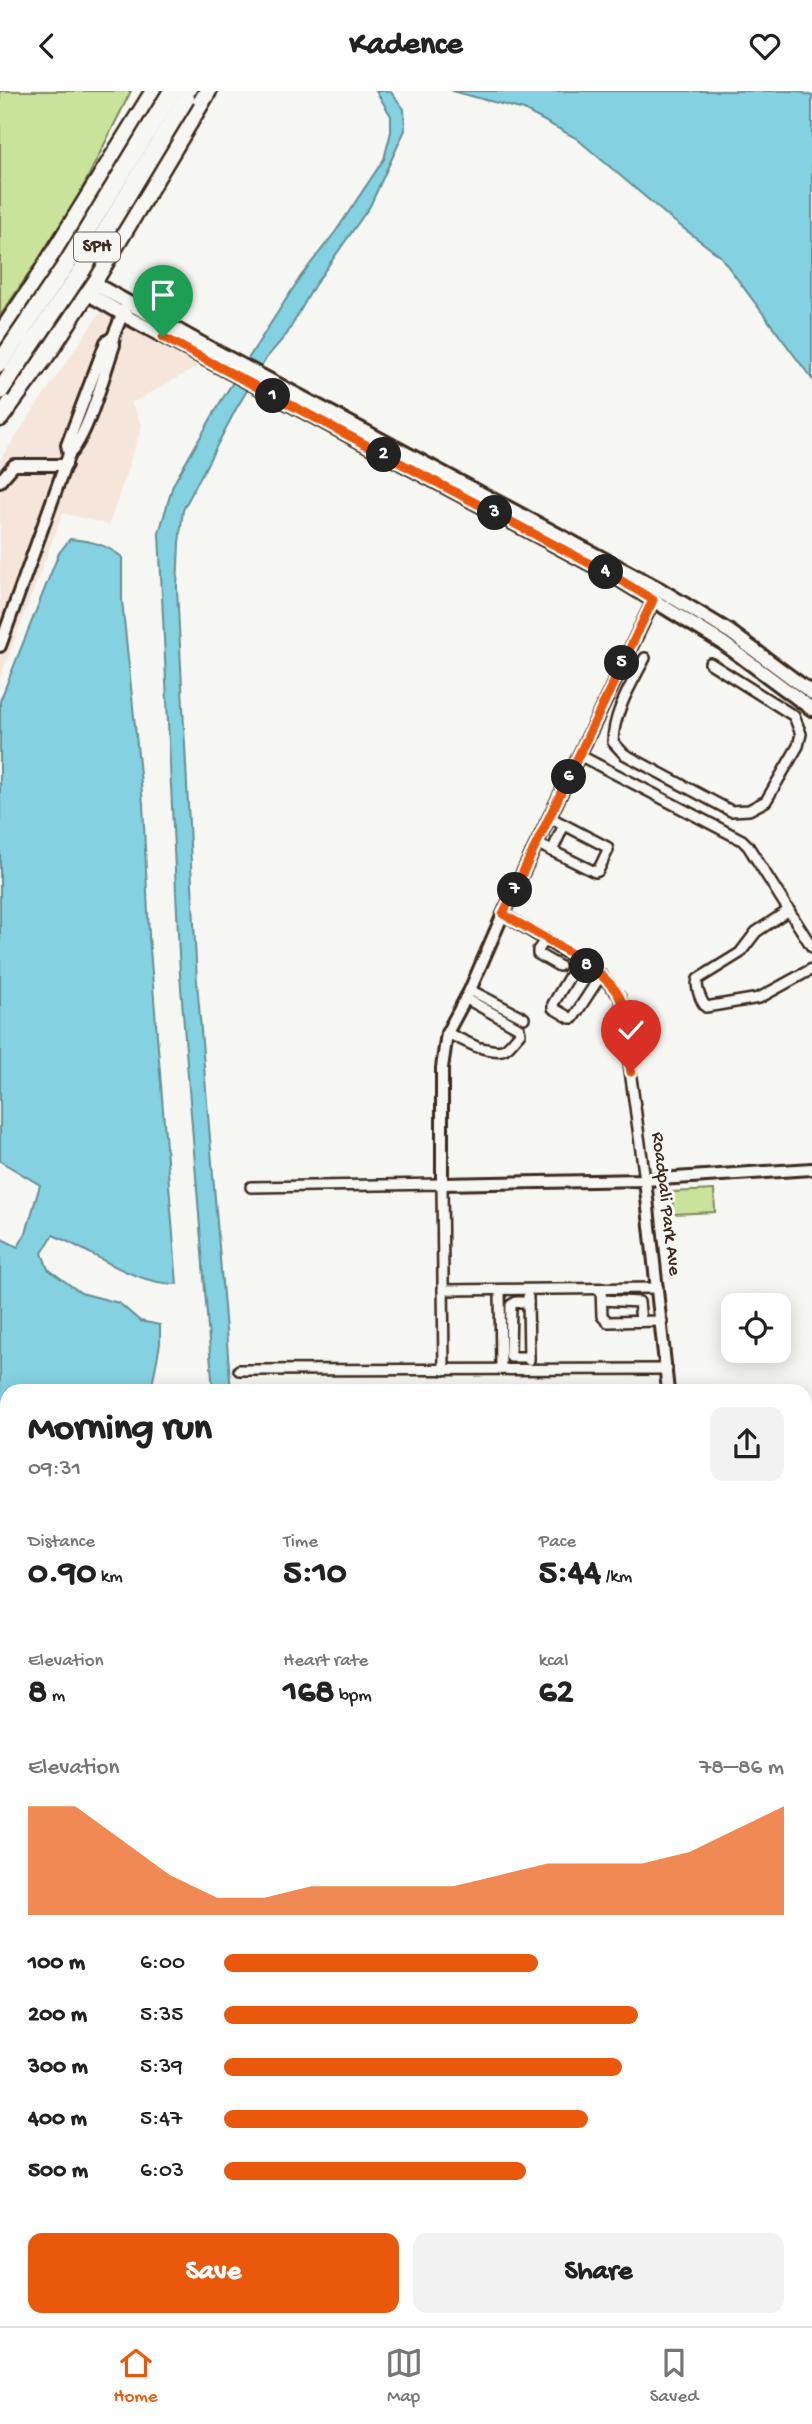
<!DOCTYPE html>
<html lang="en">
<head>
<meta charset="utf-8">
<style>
	body { margin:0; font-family:"Gochi Hand",sans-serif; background:#f2f2f2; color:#222; height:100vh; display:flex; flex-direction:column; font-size:26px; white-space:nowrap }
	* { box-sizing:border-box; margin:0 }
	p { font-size:23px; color:#767676 }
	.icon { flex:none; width:38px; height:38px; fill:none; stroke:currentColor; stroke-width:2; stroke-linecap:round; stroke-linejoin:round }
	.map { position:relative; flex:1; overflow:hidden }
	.side { position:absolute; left:0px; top:1293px; width:812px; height:943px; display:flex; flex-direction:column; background:#fff; border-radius:21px 21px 0 0; box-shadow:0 4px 18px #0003 }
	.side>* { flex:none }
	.controls { position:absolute; left:721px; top:1202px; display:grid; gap:14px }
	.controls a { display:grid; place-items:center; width:70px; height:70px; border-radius:14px; background:#fff; box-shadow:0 4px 18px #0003; font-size:35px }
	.pin { position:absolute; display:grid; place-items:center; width:60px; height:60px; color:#fff; margin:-72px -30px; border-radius:50% 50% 50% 0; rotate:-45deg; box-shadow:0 0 7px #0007 }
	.pin .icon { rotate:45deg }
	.km { position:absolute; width:35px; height:35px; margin:-18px; border-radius:50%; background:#222; color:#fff; font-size:19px; line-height:35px; text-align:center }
	.round { display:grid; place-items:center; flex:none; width:74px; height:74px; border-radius:14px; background:#f2f2f2 }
	.head { display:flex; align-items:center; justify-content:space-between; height:119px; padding:0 28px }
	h1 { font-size:38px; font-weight:700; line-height:52px }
	.figures { display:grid; grid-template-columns:repeat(3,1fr); gap:10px; height:119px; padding:7px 28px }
	.figures div { display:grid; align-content:center }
	.figures b { font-size:35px; font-weight:700 }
	.figures small { font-size:19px; font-weight:400 }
	.figures p { font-size:19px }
	.chart { height:196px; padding:14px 28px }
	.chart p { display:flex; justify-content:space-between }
	.chart svg { width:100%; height:126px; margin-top:7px; fill:#ea580c; opacity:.7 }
	.action { display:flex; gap:14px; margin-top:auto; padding:14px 28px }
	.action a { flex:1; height:80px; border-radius:14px; background:#ea580c; color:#fff; font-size:28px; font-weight:700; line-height:80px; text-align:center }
	.action a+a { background:#f2f2f2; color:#222 }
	ul { padding:0 28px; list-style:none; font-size:23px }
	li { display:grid; grid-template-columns:112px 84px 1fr; align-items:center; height:52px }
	li i { height:18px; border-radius:9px; background:#ea580c }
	header { display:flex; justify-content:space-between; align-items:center; height:91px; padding:0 28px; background:#fff; font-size:32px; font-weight:700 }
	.tab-bar { display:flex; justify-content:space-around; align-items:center; height:98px; border-top:2px solid #e0e0e0; background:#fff; font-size:19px; color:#767676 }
	.tab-bar a { display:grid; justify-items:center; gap:4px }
	.tab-bar .selected { color:#ea580c }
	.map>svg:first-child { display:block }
</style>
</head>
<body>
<header><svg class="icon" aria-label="back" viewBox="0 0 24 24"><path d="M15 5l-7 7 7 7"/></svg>Kadence<svg class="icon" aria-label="heart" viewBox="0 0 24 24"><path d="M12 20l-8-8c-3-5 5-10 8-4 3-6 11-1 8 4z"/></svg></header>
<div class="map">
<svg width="812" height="2235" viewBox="0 0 812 2235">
	<rect width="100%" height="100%" fill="#f6f6f2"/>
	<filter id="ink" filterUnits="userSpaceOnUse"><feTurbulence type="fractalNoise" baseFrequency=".0143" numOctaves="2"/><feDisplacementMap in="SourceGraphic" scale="14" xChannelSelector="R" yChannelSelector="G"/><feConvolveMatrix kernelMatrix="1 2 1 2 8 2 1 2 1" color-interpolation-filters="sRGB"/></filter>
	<g filter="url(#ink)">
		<path fill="#f5e5db" d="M101,220L199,275L131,312L142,334L109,434L63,422L0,587V369Z"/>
		<g fill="#c9e49a" stroke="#82875c" stroke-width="2">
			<path d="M0,0H131L71,120L0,225Z"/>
			<path d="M714,1099L715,1121L673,1123L672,1101Z"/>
		</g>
		<g fill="#83d1e1" stroke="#668e93" stroke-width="2">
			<path d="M376,0H390L404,18L405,39L370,115L314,195L287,243L267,266L236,318L183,419L179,452L177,497L197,891L231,1300H213L180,884L159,442L173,394L221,310L301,185L336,140L384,68L391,41V25Z"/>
			<path d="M452,0H798L812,5V288L720,165L670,127L576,47L524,19Z"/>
			<path d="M70,448C92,450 105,453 122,466V509L143,712L149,845L177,1193C132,1193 93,1160 53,1144L42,1162L48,1178L81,1202L119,1212L140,1230L160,1234V1253L151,1300H7V1390L0,1388V1147L18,1156L26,1142L40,1094L0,1070V610L59,462Z"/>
			<path d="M0,1417L7,1419V1604H0Z"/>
		</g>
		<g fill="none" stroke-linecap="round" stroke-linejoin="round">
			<g stroke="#3b2a1e" stroke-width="14">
				<g id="minor">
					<path d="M645,567C632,592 613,622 613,651L624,663L731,720L749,719L766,710L798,655L801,643L794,625L710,572"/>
					<path d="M579,664L742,749L748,755L812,856"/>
					<path d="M538,753L595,781L598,780L608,759L607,756L551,727"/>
					<path d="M552,760L564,734"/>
					<path d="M789,819L756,841L740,862L698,888C695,896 701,910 706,916L759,907L812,878"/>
					<path d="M503,823L601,884L620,906L645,1089"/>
					<path d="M546,848L538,859V863L559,875"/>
					<path d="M579,869L553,913V917L570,927H573L601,884"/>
					<path d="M470,899L524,927"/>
					<path d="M465,907L519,937L520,942C505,959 506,963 482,957"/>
					<path d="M447,942L477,956"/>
					<path d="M251,1096L442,1093L444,1279"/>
					<path d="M601,1198L602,1225L608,1231L662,1230"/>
					<path d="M443,1199L658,1197"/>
					<path d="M500,1199L501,1278"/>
					<path d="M528,1206L529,1269"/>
					<path d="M602,1209L639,1211L641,1230"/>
					<path d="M528,1211H516L511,1214L510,1263L511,1266H529"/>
					<path d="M239,1279L667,1278"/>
					<path d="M812,1384L808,1390L812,1441"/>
					<path d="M805,1451V1470"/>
					<path d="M805,1632H812"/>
					<path d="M805,1674H812"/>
					<path d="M0,1723H7"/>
					<path d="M805,1723H812"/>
					<path d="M805,1760H812"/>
					<path d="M805,1857L812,1856"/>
					<path d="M0,1883L7,1882"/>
					<path d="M805,1942V1996H812"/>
					<path d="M97,2230V2235"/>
					<path d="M299,2230V2235"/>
					<path d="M591,2230V2235"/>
					<path d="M781,2230V2235"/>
				</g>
			</g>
			<g stroke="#3b2a1e" stroke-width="16">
				<g id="tertiary">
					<path d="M113,246L114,254C105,280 87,347 69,363L67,354L106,251L113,246L125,217"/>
					<path d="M0,390L14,374H66"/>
					<path d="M659,498L503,823L470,899L447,942L442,977V1093L645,1089L812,1078"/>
					<path d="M0,555L69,363"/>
					<path d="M645,1089L668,1300"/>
					<path d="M805,1597H812"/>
					<path d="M805,1611H812"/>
					<path d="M0,1625H7"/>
					<path d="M0,1993H7"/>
					<path d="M805,2063H812"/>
					<path d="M805,2074L812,2073"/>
					<path d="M493,2230V2235"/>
					<path d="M171,2235V2230"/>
				</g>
			</g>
			<g stroke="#3b2a1e" stroke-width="18">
				<g id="secondary">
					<path d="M60,167L93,192L211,258L659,498L730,541L812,602"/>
					<path d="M47,173L87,202L131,228L617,487L723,552L812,618"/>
				</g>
			</g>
			<g stroke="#3b2a1e" stroke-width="21">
				<g id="motorway">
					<path d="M0,244L34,194L154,0"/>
					<path d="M0,327L50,259L93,192L208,0"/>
				</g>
			</g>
			<use href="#minor" stroke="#f6f6f2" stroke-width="9"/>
			<use href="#tertiary" stroke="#f6f6f2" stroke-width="10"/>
			<use href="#secondary" stroke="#f6f6f2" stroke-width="12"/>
			<use href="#motorway" stroke="#f6f6f2" stroke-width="16"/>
			<g stroke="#3b2a1e" stroke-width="21" stroke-linecap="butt">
				<g id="motorway-bridge">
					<path d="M0,272L68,171L172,0"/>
					<path d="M0,300L82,179L186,7"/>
				</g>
			</g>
			<use href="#motorway-bridge" stroke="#f6f6f2" stroke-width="16"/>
		</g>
	</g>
	<g fill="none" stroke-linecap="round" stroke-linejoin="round" filter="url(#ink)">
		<g stroke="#fff" stroke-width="14">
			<path id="route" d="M163,246L617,487L653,509L503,823C534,842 602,874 619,905C627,919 628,963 631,981"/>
		</g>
		<use href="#route" stroke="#ea580c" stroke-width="9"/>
	</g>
	<g text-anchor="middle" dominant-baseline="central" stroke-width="6" stroke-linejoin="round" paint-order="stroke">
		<rect fill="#f6f6f2" stroke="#73675e" stroke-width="2" x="74" y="141.5" width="46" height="29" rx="5"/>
		<g font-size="18" font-weight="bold" fill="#3b2a1e">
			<text x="97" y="156">SPH</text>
		</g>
		<g font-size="19" fill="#3b2a1e" stroke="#f6f6f2">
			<text transform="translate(665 1113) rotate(83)">Roadpali Park Ave</text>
		</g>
	</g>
</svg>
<div class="controls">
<a><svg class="icon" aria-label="locate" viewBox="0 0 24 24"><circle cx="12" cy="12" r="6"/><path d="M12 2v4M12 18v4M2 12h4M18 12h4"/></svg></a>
</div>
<div class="pin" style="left:163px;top:246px;background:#1e9e55"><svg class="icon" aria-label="arrive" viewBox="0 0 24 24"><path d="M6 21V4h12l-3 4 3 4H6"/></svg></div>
<div class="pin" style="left:631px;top:981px;background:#d93025"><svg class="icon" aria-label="check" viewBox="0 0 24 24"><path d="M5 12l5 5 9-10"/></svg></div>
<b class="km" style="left:273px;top:305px">1</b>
<b class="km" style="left:384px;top:364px">2</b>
<b class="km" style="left:495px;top:422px">3</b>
<b class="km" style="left:606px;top:481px">4</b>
<b class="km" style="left:622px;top:572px">5</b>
<b class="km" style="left:569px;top:686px">6</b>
<b class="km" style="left:515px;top:799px">7</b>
<b class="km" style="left:587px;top:875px">8</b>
<section class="side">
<div class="head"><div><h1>Morning run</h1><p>09:31</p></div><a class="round"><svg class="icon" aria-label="share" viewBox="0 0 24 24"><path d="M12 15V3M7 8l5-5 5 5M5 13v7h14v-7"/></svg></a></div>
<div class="figures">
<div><p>Distance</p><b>0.90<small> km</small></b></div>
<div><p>Time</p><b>5:10</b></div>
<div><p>Pace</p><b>5:44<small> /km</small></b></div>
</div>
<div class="figures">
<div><p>Elevation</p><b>8<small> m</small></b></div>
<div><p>Heart rate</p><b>168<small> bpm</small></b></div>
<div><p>kcal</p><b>62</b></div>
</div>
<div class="chart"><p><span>Elevation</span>78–86 m</p>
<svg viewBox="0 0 160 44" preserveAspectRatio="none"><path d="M0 44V6L10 6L20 18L30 30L40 38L50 38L60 34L70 34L80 34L90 34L100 30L110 26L120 26L130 26L140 22L150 14L160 6V44z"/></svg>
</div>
<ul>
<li><b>100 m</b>6:00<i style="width:56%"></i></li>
<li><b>200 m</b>5:35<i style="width:74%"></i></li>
<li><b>300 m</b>5:39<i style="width:71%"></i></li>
<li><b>400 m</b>5:47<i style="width:65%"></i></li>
<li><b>500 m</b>6:03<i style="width:54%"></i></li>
</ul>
<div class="action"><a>Save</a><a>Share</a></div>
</section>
</div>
<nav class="tab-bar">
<a class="selected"><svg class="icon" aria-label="home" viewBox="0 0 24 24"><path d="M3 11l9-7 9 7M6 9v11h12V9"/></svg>Home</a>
<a><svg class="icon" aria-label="map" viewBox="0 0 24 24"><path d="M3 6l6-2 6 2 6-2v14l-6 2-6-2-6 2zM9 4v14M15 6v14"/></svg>Map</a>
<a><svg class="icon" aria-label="saved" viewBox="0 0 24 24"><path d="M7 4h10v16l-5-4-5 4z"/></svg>Saved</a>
</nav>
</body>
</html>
